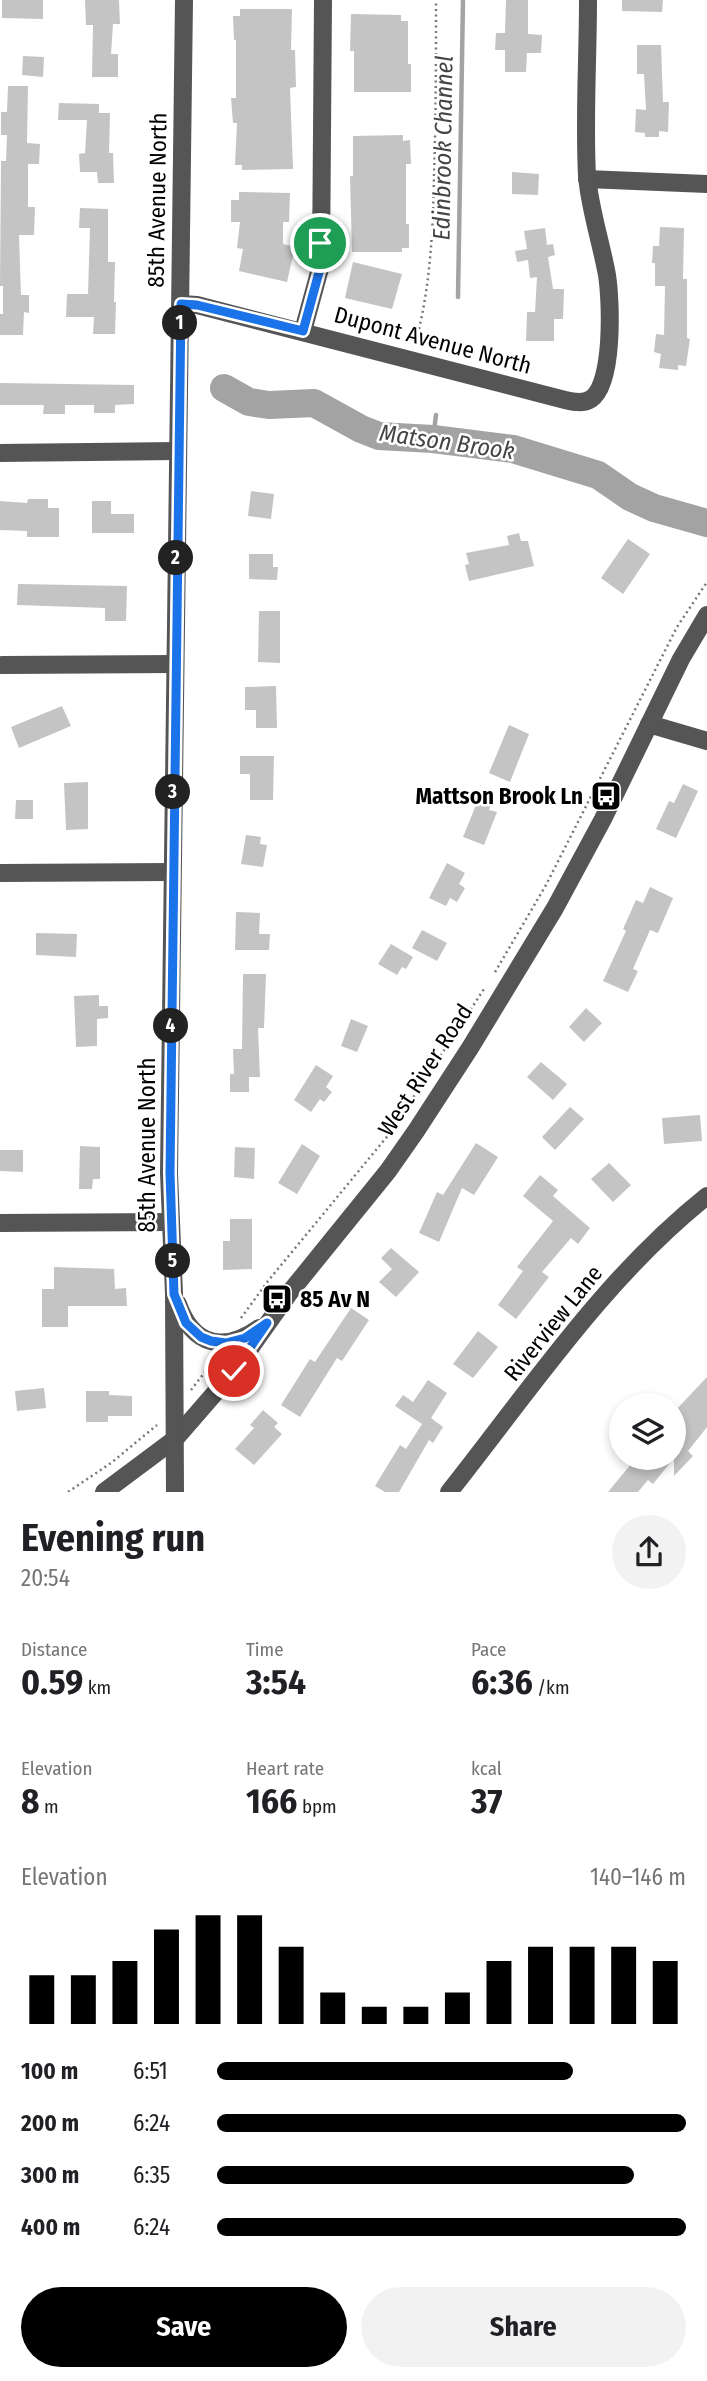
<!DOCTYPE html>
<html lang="en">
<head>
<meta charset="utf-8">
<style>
	body { margin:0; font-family:"Fira Sans Condensed",sans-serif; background:#f2f2f2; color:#202124; height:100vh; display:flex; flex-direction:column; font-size:26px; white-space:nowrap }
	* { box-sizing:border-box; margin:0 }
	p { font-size:23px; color:#757577 }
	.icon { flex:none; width:38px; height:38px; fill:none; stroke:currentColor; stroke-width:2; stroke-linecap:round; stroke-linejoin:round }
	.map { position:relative; height:1492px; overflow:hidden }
	.panel { display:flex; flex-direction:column; background:#fff; flex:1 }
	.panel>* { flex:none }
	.buttons { position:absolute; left:609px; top:1393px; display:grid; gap:14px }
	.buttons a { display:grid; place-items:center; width:77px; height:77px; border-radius:50%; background:#fff; box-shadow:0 4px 10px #0003; font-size:35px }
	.pin { position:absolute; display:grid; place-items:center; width:60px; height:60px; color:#fff; margin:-30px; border:4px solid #fff; border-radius:50%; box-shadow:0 2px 7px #0007 }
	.km { position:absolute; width:35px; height:35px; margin:-18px; border-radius:50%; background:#222; color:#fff; font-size:19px; line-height:35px; text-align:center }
	.round { display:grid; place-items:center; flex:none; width:74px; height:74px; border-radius:37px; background:#f2f2f2 }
	.head { display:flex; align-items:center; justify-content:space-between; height:119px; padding:0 21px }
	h1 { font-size:38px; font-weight:700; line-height:52px }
	.metrics { display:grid; grid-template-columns:repeat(3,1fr); gap:10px; height:119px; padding:7px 21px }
	.metrics div { display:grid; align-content:center }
	.metrics b { font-size:35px; font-weight:700 }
	.metrics small { font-size:19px; font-weight:400 }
	.metrics p { font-size:19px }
	.chart { height:196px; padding:14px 21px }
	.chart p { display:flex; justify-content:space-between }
	.chart svg { width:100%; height:126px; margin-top:7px; stroke:#000; stroke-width:6 }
	.action { display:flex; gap:14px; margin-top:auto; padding:14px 21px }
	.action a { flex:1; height:80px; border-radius:42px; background:#000; color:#fff; font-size:28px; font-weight:700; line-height:80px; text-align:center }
	.action a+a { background:#f2f2f2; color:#202124 }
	ul { padding:0 21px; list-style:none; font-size:23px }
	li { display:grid; grid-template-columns:112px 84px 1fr; align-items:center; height:52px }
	li i { height:18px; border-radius:9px; background:#000 }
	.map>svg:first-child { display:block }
</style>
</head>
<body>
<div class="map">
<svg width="707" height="1492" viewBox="0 0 707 1492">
	<rect width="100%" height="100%" fill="#fff"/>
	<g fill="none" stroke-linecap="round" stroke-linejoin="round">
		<g stroke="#a3a3a3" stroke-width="4.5">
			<path d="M458,297L463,0"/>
			<path d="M433,439L436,415"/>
		</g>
		<path stroke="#a3a3a3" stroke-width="28" d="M224,388L249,402L269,405L314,403L361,429L379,436L433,439L513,449L598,475L630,497L654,508L707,523"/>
	</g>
	<g fill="#c4c4c4">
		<path d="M2,0H43V19L2,18Z"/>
		<path d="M85,0H119L120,24H113L111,54H118V77H92L93,25H86Z"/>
		<path d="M506,0H528V34L542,35L541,53H527L526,72H505V50H495L496,33H505Z"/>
		<path d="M622,0H663L662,12L622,11Z"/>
		<path d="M240,9H292L291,50H295L296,87L290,88L293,169L242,170V165H235L237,123H233L231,98H236V40H234L233,16H240Z"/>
		<path d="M351,14L401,15V21H408V64H411V92H354V51H350Z"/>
		<path d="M637,45H661L663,102H669L668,132L659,131V137H645V133L635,132L636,109L646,110L644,74H637Z"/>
		<path d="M23,56L44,57L43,77L22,75Z"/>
		<path d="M8,86H28L27,143L40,144L39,164H28V207H35L34,235H19L21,295H29V313L24,312L23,335H0V314H3V286H0L1,161H6L7,135H1V112H7Z"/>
		<path d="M59,103L99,104V113H110L109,153H113L114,183H98L97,172H80L79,154L85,153L87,120H58Z"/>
		<path d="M403,135V141L410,140L411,164H406V224H409V248H402V252H352L350,176H353V136Z"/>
		<path d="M512,172L539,174L538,195L512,194Z"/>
		<path d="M239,192L290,193L289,222H283V244L295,247L287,282L239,271L243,249L237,248L240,222H231V200H239Z"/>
		<path d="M80,208L108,209V262H115L114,302H116L115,334H93L94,317H66L67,294H88L90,228H79Z"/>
		<path d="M660,227L684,228L683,279H687V338L690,339L686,366L678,365V370L659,368L661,354L654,352L656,334L664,335L665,286H655V263H652L653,246H659Z"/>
		<path d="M545,228L547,245L553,244L555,255L548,257L553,289H564L563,319H554V341H526L527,312H535L537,277L530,278L528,260L517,262L515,251L527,249L524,231Z"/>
		<path d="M353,262L402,274L392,309L345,298Z"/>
		<path d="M0,383L134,385V404L115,405V413H94V405H65V414H43L44,405H0Z"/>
		<path d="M251,491L274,494L271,519L248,516Z"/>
		<path d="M28,499H48V508H59V537H27V531L0,530V501L27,503Z"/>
		<path d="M92,501H111V514H134V533H92Z"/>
		<path d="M519,533L521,541H528L534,566L469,581L465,565L469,564L466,553L509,545L507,536Z"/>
		<path d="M628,539L650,554L623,594L601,578Z"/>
		<path d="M249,554H273V567H278L277,580L249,579Z"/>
		<path d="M18,584L127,586L126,621H105V608L17,605Z"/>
		<path d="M259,611H280V663L258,662Z"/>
		<path d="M276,686L277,728H256V710H245V687Z"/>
		<path d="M62,706L71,726L19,748L11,727Z"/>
		<path d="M509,725L529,734L510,782L489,773Z"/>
		<path d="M240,756H274L273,800H250V774H240Z"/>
		<path d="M88,782V829L66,830L64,783Z"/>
		<path d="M683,784L698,791L676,838L656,829L669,801L674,803Z"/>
		<path d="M480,795L493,800L489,810L497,812L484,845L463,837Z"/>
		<path d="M16,800H33V819H15Z"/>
		<path d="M246,835L261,837L260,844L267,845L263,867L241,864Z"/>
		<path d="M447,863L465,873L459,884L465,888L457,902L450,898L446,906L429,898Z"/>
		<path d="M650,887L673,898L658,933L650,930L633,969L638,971L628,992L603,981L626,931L623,929L636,900L643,903Z"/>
		<path d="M236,912L260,913L259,934H270L269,950H235Z"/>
		<path d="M422,930L447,943L437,961L412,948Z"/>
		<path d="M36,933L77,934L76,957L36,955Z"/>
		<path d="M391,944L413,957L406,969L402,967L397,975L378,964Z"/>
		<path d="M243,974H266L264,1028H258L260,1077H249V1092H230V1074H234L233,1049H242Z"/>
		<path d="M99,995V1006H108V1018L97,1019V1046L76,1047L74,996Z"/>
		<path d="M586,1008L602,1023L584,1042L569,1027Z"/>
		<path d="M351,1019L368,1026L357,1052L341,1046Z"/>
		<path d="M541,1062L567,1084L553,1100L527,1077Z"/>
		<path d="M316,1065L333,1076L326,1087L332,1092L324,1102L320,1099L311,1112L294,1100Z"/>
		<path d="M570,1107L584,1119L555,1150L542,1137Z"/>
		<path d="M700,1115L702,1141L664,1144L662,1118Z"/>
		<path d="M476,1143L498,1157L474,1195L462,1188L439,1242L419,1233L437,1192L443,1195Z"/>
		<path d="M302,1144L320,1156L297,1194L278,1183Z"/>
		<path d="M80,1146L100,1147V1179H93L92,1189H79Z"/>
		<path d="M235,1147L255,1148L254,1179L234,1177Z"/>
		<path d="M0,1150H23V1172L0,1171Z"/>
		<path d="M609,1163L631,1185L613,1202L591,1179Z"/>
		<path d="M540,1175L558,1190L553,1196L590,1228L578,1244L571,1238L542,1272L549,1277L516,1319L498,1305L523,1271L517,1267L553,1221L523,1196Z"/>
		<path d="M230,1219H252V1269L223,1270V1241H230Z"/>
		<path d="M391,1248L419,1272L396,1297L379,1282L392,1269L381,1258Z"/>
		<path d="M54,1267L114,1269L115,1289L126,1288L127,1306H68V1327H42V1289H54Z"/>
		<path d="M351,1308L369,1320L342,1361L337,1358L300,1417L281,1405L310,1359L315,1362Z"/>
		<path d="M478,1331L498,1347L473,1378L453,1364Z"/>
		<path d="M707,1377V1427L688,1451L693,1456L674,1476V1458L653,1484L648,1480L638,1492H608L636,1458H674V1412Z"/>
		<path d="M428,1380L447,1393L431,1418L443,1427L433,1443L429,1440L399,1492H385L375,1486L400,1445L406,1449L422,1424L395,1406L403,1395L413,1402Z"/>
		<path d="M44,1388L46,1408L17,1411L15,1391Z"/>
		<path d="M86,1391H109V1395L132,1396V1416H108V1422H86Z"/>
		<path d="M263,1410L278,1423L274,1427L282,1434L254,1465L235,1449L254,1428L250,1425Z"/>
	</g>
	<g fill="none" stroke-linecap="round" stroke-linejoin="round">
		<g stroke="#777" stroke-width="2.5" stroke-dasharray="2 3.5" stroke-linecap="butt">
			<path d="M415,345C430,290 433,233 434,176C436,117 436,59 436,0"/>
			<path d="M495,972L546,885L677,627L707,582"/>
			<path d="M241,1318L268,1281L390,1133L484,989"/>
			<path d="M191,1390L215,1359"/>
			<path d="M68,1492L111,1463L157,1425"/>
		</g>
		<g stroke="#555" stroke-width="18">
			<path d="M587,179L707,184"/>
			<path d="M181,304L197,305L565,400C573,402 583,404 591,399C614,384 611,301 607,275C601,242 590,210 587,176C584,118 588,58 588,0"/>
			<path d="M303,331L321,265L323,0"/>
			<path d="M0,453L178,451"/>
			<path d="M2,665L175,664"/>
			<path d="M649,724L707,741"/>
			<path d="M0,873L172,872"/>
			<path d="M0,1223L171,1222"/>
			<path d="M178,1304C193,1346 224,1353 259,1328"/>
			<path d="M104,1492L175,1439L234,1371L290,1292L388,1171L416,1131L470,1048L555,908L603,819L681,659L707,615"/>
			<path d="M175,1492L174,1294L169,1173L184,0"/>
			<path d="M449,1492C530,1390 604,1278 707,1196"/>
		</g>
	</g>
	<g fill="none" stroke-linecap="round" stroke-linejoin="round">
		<g stroke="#fff" stroke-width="14">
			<path id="route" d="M234,1371L267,1323L245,1338L226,1343L211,1341L201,1337L186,1323L174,1294L170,1173L181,304L197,305L303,331L321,265L320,243"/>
		</g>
		<use href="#route" stroke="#1a73e8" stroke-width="9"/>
	</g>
	<defs>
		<g id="bus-square" transform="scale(1.575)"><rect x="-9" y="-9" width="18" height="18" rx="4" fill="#000" stroke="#fff"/><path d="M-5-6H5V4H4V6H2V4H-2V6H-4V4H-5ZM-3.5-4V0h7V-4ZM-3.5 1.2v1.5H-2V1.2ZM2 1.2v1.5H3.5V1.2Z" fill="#fff"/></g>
	</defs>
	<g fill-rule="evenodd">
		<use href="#bus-square" x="606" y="796"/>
		<use href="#bus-square" x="277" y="1299"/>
	</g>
	<g text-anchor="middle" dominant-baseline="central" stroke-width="5" stroke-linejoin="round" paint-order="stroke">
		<g font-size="23" fill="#000" stroke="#fff">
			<text transform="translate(157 200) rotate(-89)">85th Avenue North</text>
			<text transform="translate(433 340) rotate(15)">Dupont Avenue North</text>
			<text transform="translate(425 1070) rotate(-57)">West River Road</text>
			<text transform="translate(147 1145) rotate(-90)">85th Avenue North</text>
			<text transform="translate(553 1323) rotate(-51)">Riverview Lane</text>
		</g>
		<g font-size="23" font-weight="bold" fill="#000" stroke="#fff" text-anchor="end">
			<text x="583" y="796">Mattson Brook Ln</text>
			<text x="300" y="1299" text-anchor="start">85 Av N</text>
		</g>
		<g font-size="24" font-style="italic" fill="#444" stroke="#fff">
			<text transform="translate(443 148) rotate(-89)">Edinbrook Channel</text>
			<text transform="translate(447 442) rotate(8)">Matson Brook</text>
		</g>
	</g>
</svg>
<div class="buttons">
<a><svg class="icon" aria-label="layers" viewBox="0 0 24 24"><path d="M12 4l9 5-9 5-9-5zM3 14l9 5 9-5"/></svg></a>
</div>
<div class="pin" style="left:320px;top:243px;background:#1e9e55"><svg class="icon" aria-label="arrive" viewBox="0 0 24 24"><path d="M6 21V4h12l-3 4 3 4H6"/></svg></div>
<div class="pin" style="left:234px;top:1371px;background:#d93025"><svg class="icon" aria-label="check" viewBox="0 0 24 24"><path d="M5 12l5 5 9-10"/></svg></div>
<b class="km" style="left:180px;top:323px">1</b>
<b class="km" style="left:176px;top:558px">2</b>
<b class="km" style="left:173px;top:792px">3</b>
<b class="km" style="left:171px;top:1026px">4</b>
<b class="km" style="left:173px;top:1261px">5</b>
</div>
<section class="panel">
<div class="head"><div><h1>Evening run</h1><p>20:54</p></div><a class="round"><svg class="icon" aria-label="share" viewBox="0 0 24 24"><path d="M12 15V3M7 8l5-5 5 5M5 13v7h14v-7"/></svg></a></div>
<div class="metrics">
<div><p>Distance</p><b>0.59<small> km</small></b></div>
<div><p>Time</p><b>3:54</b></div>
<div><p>Pace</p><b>6:36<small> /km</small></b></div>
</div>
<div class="metrics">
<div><p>Elevation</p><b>8<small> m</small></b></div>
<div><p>Heart rate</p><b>166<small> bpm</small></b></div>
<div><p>kcal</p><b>37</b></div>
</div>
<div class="chart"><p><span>Elevation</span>140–146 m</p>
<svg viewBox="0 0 160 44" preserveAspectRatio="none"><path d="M5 44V27M15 44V27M25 44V22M35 44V11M45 44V6M55 44V6M65 44V17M75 44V33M85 44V38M95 44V38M105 44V33M115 44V22M125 44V17M135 44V17M145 44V17M155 44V22"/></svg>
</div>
<ul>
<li><b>100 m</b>6:51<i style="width:76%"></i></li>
<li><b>200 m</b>6:24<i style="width:100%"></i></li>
<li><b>300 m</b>6:35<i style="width:89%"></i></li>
<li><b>400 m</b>6:24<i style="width:100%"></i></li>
</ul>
<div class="action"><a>Save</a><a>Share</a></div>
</section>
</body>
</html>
